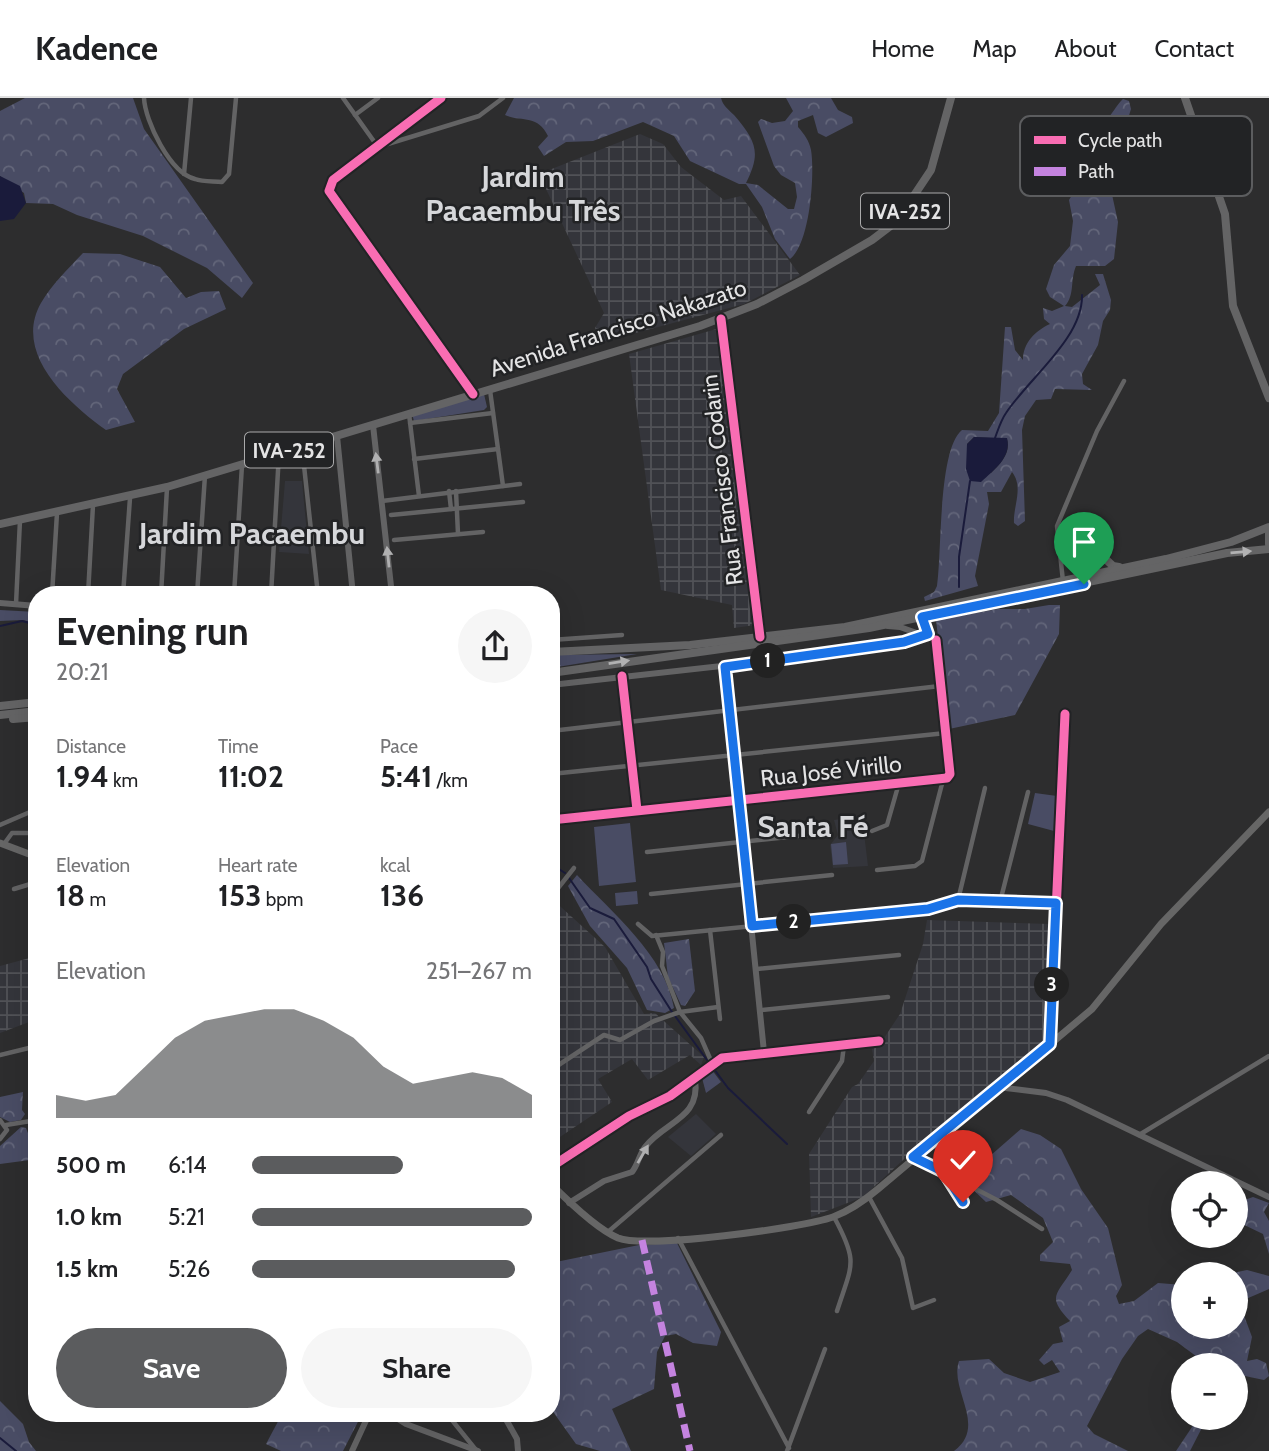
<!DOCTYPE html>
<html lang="en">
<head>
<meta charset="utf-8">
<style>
	body { margin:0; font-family:Cabin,sans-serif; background:#f6f6f6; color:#202124; height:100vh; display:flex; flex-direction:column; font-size:26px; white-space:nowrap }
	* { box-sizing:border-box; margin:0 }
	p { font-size:23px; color:#757577 }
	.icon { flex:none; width:38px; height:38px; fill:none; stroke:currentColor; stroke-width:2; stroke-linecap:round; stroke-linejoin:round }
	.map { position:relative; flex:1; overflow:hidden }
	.details { position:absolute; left:28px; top:488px; width:532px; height:836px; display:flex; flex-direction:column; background:#fff; border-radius:28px; box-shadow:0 7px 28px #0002 }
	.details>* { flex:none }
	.fabs { position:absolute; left:1171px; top:1073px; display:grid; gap:14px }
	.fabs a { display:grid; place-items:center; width:77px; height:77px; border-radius:50%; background:#fff; box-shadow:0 7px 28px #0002; font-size:35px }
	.pin { position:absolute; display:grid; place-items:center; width:60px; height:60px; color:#fff; margin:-72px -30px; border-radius:50% 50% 50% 0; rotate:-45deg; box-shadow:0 0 7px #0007 }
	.pin .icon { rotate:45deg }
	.km { position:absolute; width:35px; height:35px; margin:-18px; border-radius:50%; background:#222; color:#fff; font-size:19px; line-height:35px; text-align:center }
	.round { display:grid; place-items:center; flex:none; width:74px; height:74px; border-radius:37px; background:#f6f6f6 }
	.summary { display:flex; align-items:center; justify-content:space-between; height:119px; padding:0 28px }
	h1 { font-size:38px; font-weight:700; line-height:52px }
	.figures { display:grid; grid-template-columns:repeat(3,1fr); gap:10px; height:119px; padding:7px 28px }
	.figures div { display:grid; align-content:center }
	.figures b { font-size:30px; font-weight:700 }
	.figures small { font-size:19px; font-weight:400 }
	.figures p { font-size:19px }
	.chart { height:196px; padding:14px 28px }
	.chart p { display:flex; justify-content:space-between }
	.chart svg { width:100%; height:126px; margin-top:7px; fill:#5b5c5e; opacity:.7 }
	.primary-button { display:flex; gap:14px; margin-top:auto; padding:14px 28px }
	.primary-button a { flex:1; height:80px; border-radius:42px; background:#5b5c5e; color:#fff; font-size:28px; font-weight:700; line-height:80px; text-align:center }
	.primary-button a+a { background:#f6f6f6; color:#202124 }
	ul { padding:0 28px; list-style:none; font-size:23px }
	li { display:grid; grid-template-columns:112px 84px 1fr; align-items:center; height:52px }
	li i { height:18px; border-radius:9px; background:#5b5c5e }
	header { display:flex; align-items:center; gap:42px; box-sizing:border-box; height:98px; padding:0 35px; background:#fff; border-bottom:2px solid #e0e0e0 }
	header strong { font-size:33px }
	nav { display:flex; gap:38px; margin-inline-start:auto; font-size:24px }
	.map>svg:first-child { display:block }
</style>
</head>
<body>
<header>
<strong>Kadence</strong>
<nav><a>Home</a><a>Map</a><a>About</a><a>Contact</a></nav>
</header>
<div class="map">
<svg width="1269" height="1353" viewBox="0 0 1269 1353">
	<defs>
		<pattern id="industrial-grid" width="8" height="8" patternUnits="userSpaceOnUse" patternTransform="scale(1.75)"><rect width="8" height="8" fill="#34353b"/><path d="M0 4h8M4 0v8" fill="none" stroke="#515257"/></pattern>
		<pattern id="grass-tufts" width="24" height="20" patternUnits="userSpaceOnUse" patternTransform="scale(1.75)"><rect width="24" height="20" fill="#494c64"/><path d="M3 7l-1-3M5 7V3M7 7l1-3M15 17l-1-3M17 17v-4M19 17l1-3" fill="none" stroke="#63667a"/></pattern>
		<pattern id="forest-crowns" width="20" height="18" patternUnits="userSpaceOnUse" patternTransform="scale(1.75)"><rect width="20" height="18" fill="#494c64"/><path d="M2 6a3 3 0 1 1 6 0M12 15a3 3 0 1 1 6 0" fill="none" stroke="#63667a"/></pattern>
	</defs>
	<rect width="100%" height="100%" fill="#2d2d2e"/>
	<g fill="#34353b">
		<path d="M285,383H302L309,456L279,454Z"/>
		<path d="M862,718L868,768L833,770L830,747L838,737L834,722Z"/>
		<path d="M696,1016L716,1036L691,1058L668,1039Z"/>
	</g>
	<g fill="url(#industrial-grid)">
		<path d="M640,36L663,46L681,69L724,102L741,98L800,177L744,206L602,244L595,230L604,215L539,76Z"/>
		<path d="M720,230L755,527L734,530L732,507L661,492L629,256Z"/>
		<path d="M551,800L605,849L644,916L655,915L704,959L701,967L690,957L648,982L632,961L598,981L612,1004L551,1045Z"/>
		<path d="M927,822L1050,826L1043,944L941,1027L863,1099L811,1119L809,1056L852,989L858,986L874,963L872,951L878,949L900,916L923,846Z"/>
		<path d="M37,858V921L0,935V868Z"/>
	</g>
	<path fill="url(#grass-tufts)" d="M637,556L551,570L552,557Z"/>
	<g fill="url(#forest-crowns)" fill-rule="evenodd">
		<path d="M25,0H133L144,31L253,185L242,200L207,170L143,138L77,117L53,106L26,105L24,95L0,78V13Z"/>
		<path d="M514,0H721C723,8 728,11 734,17C757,44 761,55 746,85L758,87L788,111H794L797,99L795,85L781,77L774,68L758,24L761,21L772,25L785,23L793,13L786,0H831L838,12L852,19L853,25L826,39L818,35L813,17L798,23V29C804,36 809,42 811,52C815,76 810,146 790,161L775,141L762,109L746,86H739L690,63L674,38L643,24L593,43L566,44L544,58L538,49L548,38C538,16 520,24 505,17Z"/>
		<path d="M1123,1L1129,3L1131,11L1121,43L1111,92L1118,124L1114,161L1105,168H1076C1070,182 1075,197 1065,208L1072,209L1100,187L1095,176H1103L1111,202L1110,212L1103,223L1098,247L1082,276L1083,286L1092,292L1055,291L1051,301L1036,302L1025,318L1022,332L1025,423L1018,428L1014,425C1013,408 1024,389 1012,374L1001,394H987L989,406L975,478L978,488L925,503L924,499L934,494L937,488C942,454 938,351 962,332L988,333L999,315L1005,229H1011L1015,252L1023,262C1023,245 1035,233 1050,226L1044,221L1043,210L1052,213L1064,208L1050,199L1046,191L1054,167L1070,148L1073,123L1069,102L1077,89L1080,41L1087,34L1086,29C1105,35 1112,11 1123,1ZM974,339L1007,341C1011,355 1001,365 991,375L967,354V346Z"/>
		<path d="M83,155L120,156L160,169L186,200L201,194L219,193L226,211L184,231L123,276L117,291L135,324L106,332C70,306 12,256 41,205C52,186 68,171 83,155Z"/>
		<path d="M1049,507H1060L1059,536L1015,617L949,631L936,522L998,511H1025Z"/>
		<path d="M577,777C612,815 665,857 674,910L665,915L647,912L627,870L590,828L568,788Z"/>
		<path d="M689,841L695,893L685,908L681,907L668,879L664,845Z"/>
		<path d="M23,994L22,1012L25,1016L21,1022L10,1024L0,1019V999Z"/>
		<path d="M21,1029L26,1030L31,1043L30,1062L0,1066V1048Z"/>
		<path d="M1021,1031L1040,1037L1061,1051L1081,1091L1108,1130L1122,1187L1116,1198L1119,1206L1134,1203L1158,1185L1183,1187V1228H1236V1176H1228L1247,1172L1269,1178V1191L1246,1201L1242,1212L1252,1239L1247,1263L1257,1261L1266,1265L1269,1278L1264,1282L1245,1278L1236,1284V1267H1208L1177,1244L1148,1231L1138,1238L1122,1261L1087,1328L1094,1336L1128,1353H954C988,1328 949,1292 959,1263L989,1261L1004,1275L1030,1284L1060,1274L1052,1262L1044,1267L1039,1262L1053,1246L1063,1244L1059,1229L1070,1223C1046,1198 1057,1197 1072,1172L1070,1166L1040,1163V1157L1053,1144L1043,1120L1011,1097L986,1104L964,1083L971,1069L982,1065Z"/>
		<path d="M1253,1099L1269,1105L1264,1114L1269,1123V1156L1263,1136L1236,1123V1105Z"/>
		<path d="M677,1145L721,1234L717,1248L693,1245L676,1236L665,1238L657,1254L654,1291L612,1311L631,1353H600L576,1346L551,1311V1165L639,1147Z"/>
		<path d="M0,1303L23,1326L29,1344L36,1353H0Z"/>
		<path d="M282,1316H362L343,1353H281L266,1346Z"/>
		<path d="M1198,1320H1207L1190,1353H1176Z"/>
	</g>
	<g fill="#494c64">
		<path d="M484,296L487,309L484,312L414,323L412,316Z"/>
		<path d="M0,512L37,514V526L23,522L0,523Z"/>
		<path d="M1035,695L1057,698L1054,733L1028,726Z"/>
		<path d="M630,725L636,784L599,788L594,729Z"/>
		<path d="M846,744L848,766L833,767L831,746Z"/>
		<path d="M637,793L638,806L616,808L615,795Z"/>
		<path d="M712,972L721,984L706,995L702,980Z"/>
	</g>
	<g fill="#1a1b3b">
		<path d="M0,78L20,88L26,105L14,121L0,123Z"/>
		<path d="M974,339L1007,340C1012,359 994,372 981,384L970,383L966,371L967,346Z"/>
	</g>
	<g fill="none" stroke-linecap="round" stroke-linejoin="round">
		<g stroke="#1a1b3b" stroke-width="2">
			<path d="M995,340C998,332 1001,322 1006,315C1029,280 1083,240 1082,197"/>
			<path d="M959,489V459L970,383"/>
			<path d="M0,528L22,523L37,527"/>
			<path d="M551,766L565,775"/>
			<path d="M569,780L590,810L614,821L647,869L651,881L672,914"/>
			<path d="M675,918L707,962"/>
			<path d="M714,971L728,990L787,1046"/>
			<path d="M0,1340L16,1353"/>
		</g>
		<g stroke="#636364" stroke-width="4.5">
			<path d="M144,0C145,23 170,75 195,81C203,84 213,83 222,84L229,76L236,0"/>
			<path d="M343,0L378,49L479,18L503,0"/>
			<path d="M441,0L333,82L329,93L472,296"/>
			<path d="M355,17L378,0"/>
			<path d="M184,76L191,0"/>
			<path d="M490,292L503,388"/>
			<path d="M409,316L419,398"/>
			<path d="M410,325L493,315"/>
			<path d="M302,349L318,497"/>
			<path d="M414,361L498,351"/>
			<path d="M449,393L451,411"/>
			<path d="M456,393L458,436"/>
			<path d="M382,403L520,386"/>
			<path d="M391,417L523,404"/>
			<path d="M394,442L483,434"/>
			<path d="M1063,483L1057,428L1097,333L1124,283"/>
			<path d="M52,497L57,415"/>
			<path d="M88,497L93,407"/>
			<path d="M123,497L130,400"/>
			<path d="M161,497L167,390"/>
			<path d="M197,497L205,377"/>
			<path d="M234,497L242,367"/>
			<path d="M271,497L279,355"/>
			<path d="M16,506L20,422"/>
			<path d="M551,542L622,537"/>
			<path d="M551,633L940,588"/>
			<path d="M551,676L946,635"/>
			<path d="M0,727L37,711"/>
			<path d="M872,733L887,727L899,685"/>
			<path d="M4,746L12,735H37"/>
			<path d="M647,754L826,735"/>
			<path d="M877,772L915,768L922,763L943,682"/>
			<path d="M14,791L37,784"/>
			<path d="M651,796L832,777"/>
			<path d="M551,799L574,770"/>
			<path d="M958,802L985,690"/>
			<path d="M1000,804L1028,694"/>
			<path d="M638,826L652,838L928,811L958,802L1056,805"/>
			<path d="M710,832L720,921"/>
			<path d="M656,837L663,854L662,868L680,914L701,940L712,965"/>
			<path d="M757,871L899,857"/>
			<path d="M761,912L888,899"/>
			<path d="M1050,945L1065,616"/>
			<path d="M764,954L879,943"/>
			<path d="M0,957L37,948"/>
			<path d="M551,972L604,937L620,942L654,923L680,914L718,909"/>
			<path d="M809,1014L842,963L844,947"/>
			<path d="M0,1022L7,1032L0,1041"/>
			<path d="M6,1027L37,1022"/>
			<path d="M1139,1037L1269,958"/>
			<path d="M914,1059L997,1102L1042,1131"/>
			<path d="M947,1077L963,1104"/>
			<path d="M869,1099L902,1160L913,1210L934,1202"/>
			<path d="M834,1119C859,1165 852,1166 837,1213"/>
			<path d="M609,1133L721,1037"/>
			<path d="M678,1140L789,1350"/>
			<path d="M447,1316L476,1352"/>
			<path d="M787,1353L825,1251"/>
		</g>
		<g stroke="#636364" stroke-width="6">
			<path d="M721,221L760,539"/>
			<path d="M373,327L392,497"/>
			<path d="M337,338L353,497"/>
			<path d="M0,505L37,508"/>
			<path d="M888,528L900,529L936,542"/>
			<path d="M551,587L829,556L904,544L928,536"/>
			<path d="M551,722L947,680L950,676L936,542"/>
			<path d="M997,989L1046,995L1067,1002L1269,1099"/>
			<path d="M551,1069L629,1018L670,998L716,962L764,954L725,569"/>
			<path d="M569,1105L604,1083L632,1074C638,1067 639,1057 645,1049C665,1023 701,1021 695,981"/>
			<path d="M390,1316L406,1326L478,1353"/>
			<path d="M503,1316L517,1341L518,1353"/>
			<path d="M352,1353L369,1316"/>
		</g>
		<g stroke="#666" stroke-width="7">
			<path d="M0,745L37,759"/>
			<path d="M551,1086C568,1103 597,1131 618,1140C646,1151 802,1130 833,1119C849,1113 865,1102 878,1091L1092,911L1161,826L1269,714"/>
		</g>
		<g stroke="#646465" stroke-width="8">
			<path d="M1185,0L1225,116L1233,208L1269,300"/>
			<path d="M0,426L167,389L700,228L757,206L803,182L872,142L897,123L931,72L951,0"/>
			<path d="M1269,435V446"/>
			<path d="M1086,478L1100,456L1113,468L1119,469"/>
			<path d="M551,554L690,547L845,529L1166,461L1231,444L1269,429"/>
			<path d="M551,575L869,530L1227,455L1269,451"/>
			<path d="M551,587H553"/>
			<path d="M0,608L37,604"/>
			<path d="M0,617L37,613"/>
			<path d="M13,621L37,619"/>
		</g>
		<path stroke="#c483df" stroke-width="7" stroke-dasharray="14 7" stroke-linecap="butt" d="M642,1142L690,1353"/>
		<g stroke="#222325" stroke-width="13">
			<g id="cycleway">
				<path d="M441,0L333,82L329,93L473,296"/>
				<path d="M721,221L760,539"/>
				<path d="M622,578L637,712"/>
				<path d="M551,722L947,680L950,676L936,542"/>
				<path d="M1050,946L1065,616"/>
				<path d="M551,1069L629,1018L670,998L722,960L879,943"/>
			</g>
		</g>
		<use href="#cycleway" stroke="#f96db3" stroke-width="9"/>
	</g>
	<defs><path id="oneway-solid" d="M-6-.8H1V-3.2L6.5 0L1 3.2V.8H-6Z" transform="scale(1.75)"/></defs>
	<g fill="#b0b0b1">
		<use href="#oneway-solid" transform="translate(377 365) rotate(-97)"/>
		<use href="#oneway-solid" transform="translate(388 459) rotate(-96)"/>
		<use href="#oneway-solid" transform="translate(643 1056) rotate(-60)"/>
	</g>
	<g fill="#b1b1b2">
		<use href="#oneway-solid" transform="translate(1241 454) rotate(-5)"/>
		<use href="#oneway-solid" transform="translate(619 564) rotate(-9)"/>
	</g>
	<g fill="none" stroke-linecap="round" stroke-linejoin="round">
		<g stroke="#fff" stroke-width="14">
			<path id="route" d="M963,1104L944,1074L913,1059L1050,946L1056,805L958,802L928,811L752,828L725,569L904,544L928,536L922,519L1084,486"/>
		</g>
		<use href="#route" stroke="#1a73e8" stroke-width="9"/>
	</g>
	<g text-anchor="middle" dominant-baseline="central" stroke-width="5" stroke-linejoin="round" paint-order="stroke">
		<g fill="#222325" stroke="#aaaaab" stroke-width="2">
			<rect x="861" y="95.5" width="88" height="35" rx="5"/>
			<rect x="245" y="334.5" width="88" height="35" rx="5"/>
		</g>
		<g font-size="21" font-weight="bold" fill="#e4e4e5">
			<text x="905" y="113">IVA-252</text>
			<text x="289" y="352">IVA-252</text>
		</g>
		<g font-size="23" fill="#e4e4e5" stroke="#222325">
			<text transform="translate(618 230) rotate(-18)">Avenida Francisco Nakazato</text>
			<text transform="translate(722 382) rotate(-97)">Rua Francisco Codarin</text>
			<text transform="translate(831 673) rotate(-6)">Rua José Virillo</text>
		</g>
		<g font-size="30" font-weight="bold" fill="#d6d7da" stroke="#222325">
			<text x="523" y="78">Jardim<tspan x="523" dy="34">Pacaembu Três</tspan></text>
			<text x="252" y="435">Jardim Pacaembu</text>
			<text x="813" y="728">Santa Fé</text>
		</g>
	</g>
	<rect x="1020" y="18" width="232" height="80" rx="10" fill="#222325" stroke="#5c5d5f" stroke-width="2"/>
	<rect x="1034" y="38" width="32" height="8" fill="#f96db3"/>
	<rect x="1034" y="69" width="32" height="9" fill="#c483df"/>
	<g font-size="19" fill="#e4e4e5">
		<text x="1078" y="49">Cycle path</text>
		<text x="1078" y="80">Path</text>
	</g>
</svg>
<div class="fabs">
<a><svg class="icon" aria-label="locate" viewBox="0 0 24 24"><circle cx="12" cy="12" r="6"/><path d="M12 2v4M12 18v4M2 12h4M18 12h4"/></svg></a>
<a>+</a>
<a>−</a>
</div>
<div class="pin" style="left:1084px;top:486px;background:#1e9e55"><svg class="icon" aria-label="arrive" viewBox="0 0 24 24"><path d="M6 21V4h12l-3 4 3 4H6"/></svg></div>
<div class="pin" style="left:963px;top:1104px;background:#d93025"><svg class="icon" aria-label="check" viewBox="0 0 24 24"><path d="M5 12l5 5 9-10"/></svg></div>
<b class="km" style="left:768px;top:563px">1</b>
<b class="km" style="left:794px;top:824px">2</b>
<b class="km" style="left:1052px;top:887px">3</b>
<section class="details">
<div class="summary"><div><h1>Evening run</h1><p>20:21</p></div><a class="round"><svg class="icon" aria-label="share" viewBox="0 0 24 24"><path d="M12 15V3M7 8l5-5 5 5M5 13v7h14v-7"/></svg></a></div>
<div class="figures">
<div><p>Distance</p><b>1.94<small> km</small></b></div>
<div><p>Time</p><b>11:02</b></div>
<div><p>Pace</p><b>5:41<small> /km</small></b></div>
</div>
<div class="figures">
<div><p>Elevation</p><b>18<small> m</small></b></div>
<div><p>Heart rate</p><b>153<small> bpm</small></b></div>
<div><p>kcal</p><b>136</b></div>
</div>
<div class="chart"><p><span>Elevation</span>251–267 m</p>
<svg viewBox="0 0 160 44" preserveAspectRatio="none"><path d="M0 44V36L10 38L20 36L30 26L40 16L50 10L60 8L70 6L80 6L90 10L100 16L110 26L120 32L130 30L140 28L150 30L160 36V44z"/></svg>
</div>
<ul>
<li><b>500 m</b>6:14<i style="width:54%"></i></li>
<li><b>1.0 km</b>5:21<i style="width:100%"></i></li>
<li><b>1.5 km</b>5:26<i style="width:94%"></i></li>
</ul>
<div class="primary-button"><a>Save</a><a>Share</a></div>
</section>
</div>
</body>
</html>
